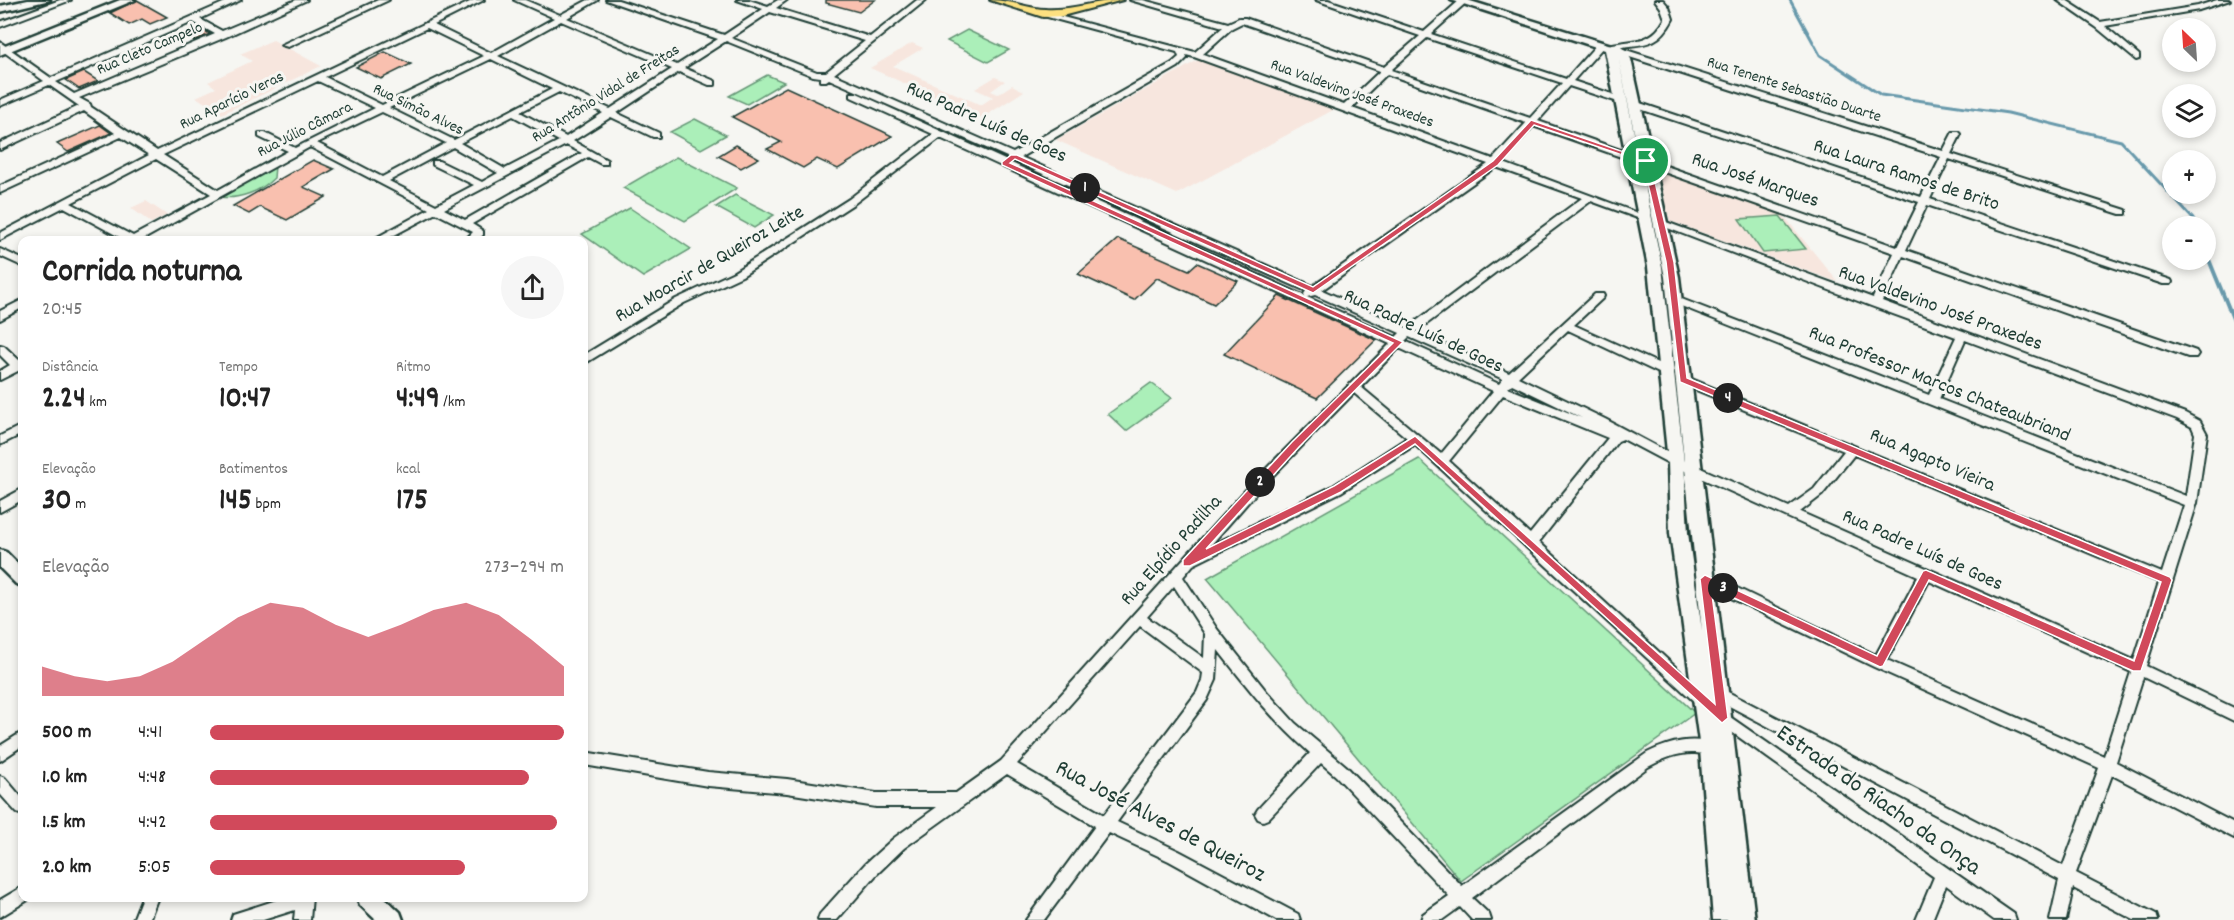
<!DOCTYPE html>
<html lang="pt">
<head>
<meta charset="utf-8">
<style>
	body { margin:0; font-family:Dekko,sans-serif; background:#f6f6f6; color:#222; height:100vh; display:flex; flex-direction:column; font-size:22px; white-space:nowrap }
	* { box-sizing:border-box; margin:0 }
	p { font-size:20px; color:#767676 }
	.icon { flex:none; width:33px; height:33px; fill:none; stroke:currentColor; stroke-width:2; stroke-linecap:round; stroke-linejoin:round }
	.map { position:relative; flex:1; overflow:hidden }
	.panel { position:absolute; left:18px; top:236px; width:570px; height:666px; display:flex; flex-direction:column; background:#fff; border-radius:12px; box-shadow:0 3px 9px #0003 }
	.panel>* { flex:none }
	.needle { width:39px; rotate:335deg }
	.tools { position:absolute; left:2162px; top:18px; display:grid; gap:12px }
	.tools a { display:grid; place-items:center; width:54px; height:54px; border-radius:50%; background:#fff; box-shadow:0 3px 9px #0003; font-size:30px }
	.pin { position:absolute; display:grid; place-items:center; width:51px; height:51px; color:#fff; margin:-26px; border:3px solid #fff; border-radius:50%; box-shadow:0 2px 6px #0007 }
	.km { position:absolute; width:30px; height:30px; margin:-15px; border-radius:50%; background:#222; color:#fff; font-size:16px; line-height:30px; text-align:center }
	.round { display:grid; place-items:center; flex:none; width:63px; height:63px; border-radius:32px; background:#f6f6f6 }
	.summary { display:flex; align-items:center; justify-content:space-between; height:102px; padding:0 24px }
	h1 { font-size:33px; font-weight:800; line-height:45px }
	.figures { display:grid; grid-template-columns:repeat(3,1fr); gap:9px; height:102px; padding:6px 24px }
	.figures div { display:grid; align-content:center }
	.figures b { font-size:30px; font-weight:800 }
	.figures small { font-size:16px; font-weight:400 }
	.figures p { font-size:16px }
	.chart { height:168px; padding:12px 24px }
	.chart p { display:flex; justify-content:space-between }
	.chart svg { width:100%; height:108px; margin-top:6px; fill:#d1495b; opacity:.7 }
	ul { padding:0 24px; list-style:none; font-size:20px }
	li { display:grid; grid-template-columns:96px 72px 1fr; align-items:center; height:45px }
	li i { height:15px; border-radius:8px; background:#d1495b }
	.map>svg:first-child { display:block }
</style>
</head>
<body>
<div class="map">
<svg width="2234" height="920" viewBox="0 0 2234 920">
	<rect width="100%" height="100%" fill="#f6f6f2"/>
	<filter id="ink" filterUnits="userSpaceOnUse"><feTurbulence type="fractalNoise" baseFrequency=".0167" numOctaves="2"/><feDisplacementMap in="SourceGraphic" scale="12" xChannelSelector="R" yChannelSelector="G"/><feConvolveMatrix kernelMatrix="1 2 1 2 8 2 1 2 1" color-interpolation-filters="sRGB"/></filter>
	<g filter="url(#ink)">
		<g fill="#f7e6de">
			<path d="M273,40L321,66L222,114L196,97L216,88L208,82L252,61L240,54Z"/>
			<path d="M912,43L923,48L893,66L981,105L993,97L975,89L995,77L1005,81L991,91L998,94L1012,85L1024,91L982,118L870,68Z"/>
			<path d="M1200,59L1335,109L1177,194L1056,140Z"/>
			<path d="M1656,169L1784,216L1838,282L1670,221Z"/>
			<path d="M146,201L167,215L151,223L131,208Z"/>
		</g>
		<g fill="#abefb9" stroke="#659676" stroke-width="1.5">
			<path d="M967,30L1009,50L988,62L947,41Z"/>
			<path d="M767,75L784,82L747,104L729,96Z"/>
			<path d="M695,119L726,135L701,149L670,132Z"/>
			<path d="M676,157L737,188L685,221L623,188Z"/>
			<path d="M275,166L274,178C261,191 239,200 220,197Z"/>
			<path d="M735,195L774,215L754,228L716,207Z"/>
			<path d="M630,208L691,249L643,277L582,234Z"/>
			<path d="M1780,216L1806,249L1763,253L1739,219Z"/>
			<path d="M1151,383L1172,398L1126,431L1108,414Z"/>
			<path d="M1419,459L1695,713L1461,881L1207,578Z"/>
		</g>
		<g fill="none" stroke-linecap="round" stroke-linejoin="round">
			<path stroke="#6899ab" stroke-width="3" d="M1790,0L1820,55L1881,95L2008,113L2121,141L2193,219L2196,226"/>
			<path stroke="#6899ab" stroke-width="4" d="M2205,250L2234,321"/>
		</g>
		<g fill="#f9c0af" stroke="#1f3d34" stroke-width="1.5">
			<path d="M137,0L167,17L150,24L142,19L129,25L110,13Z"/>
			<path d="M826,0H875L859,12L826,3Z"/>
			<path d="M199,28L210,34L194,41L183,34Z"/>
			<path d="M385,52L411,64L381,79L356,67Z"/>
			<path d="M84,72L98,81L79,89L66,80Z"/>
			<path d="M786,87L882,131L892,136L838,169L817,159L803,168L767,149L781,142L732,117Z"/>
			<path d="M100,125L111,133L68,152L57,144Z"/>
			<path d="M736,145L759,158L741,168L718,156Z"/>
			<path d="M313,160L334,169L303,187L326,197L287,220L260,207L249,214L233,206Z"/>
			<path d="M1118,239L1189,270L1197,263L1238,281L1214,304L1157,278L1134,300L1078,274Z"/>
			<path d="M1279,296L1376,340L1317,398L1224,354Z"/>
		</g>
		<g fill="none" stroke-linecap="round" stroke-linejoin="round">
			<g stroke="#1f3d34" stroke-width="4">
				<g id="street">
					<path d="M60,0H71L0,27V22Z"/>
					<path d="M230,0H241L200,19L222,31L296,0H307L226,37L79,98L90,104L91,107L157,151L474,0H484L434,25L491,53L554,18L514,0H525L560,15L588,0H598L567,18L677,65L718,39L606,0H618L724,35L763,9L737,0H749L768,6L778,0H787L776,8L870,37L917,0H926L834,74L1013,153L1172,63L1179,57L1177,52L1040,15V11L1195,52L1223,27L1130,0H1143L1228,23L1239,18H1245L1384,67L1420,36L1316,0H1328L1424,32L1460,0H1469L1431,34L1566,79L1598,43L1605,45L1573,81L1624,98V102H1618L1569,86L1538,121L1897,247L1919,202L1631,106V102H1637L1921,197L1941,157L1617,53L1614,49H1608V45C1633,39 1651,45 1665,19L1661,8L1655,0H1663L1669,7L1673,19C1660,44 1648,44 1621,47L1623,49L1943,151L1953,132H1959L1961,134L1951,154L2126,210V214H2120L1949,159L1930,199L2171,280L2172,282L2171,284H2163L1927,205L1906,250L2196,351L2198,354L2196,357H2188L1903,256L1882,301L2185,413L2200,421L2207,434L2197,503L2146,666L2234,708V721L2143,677L2116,762L2234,823V838L2112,775L2076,873L2156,914L2158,920H2134L2073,888L2066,920H2050L2059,880L1716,699L1714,695L1716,691L1721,689L1726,691L2063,866L2099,768L1874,667L1700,583L1698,579L1700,575L1705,574L1710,575L1876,655L1918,576L1672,465L1623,439L1618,441L1539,542L1707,696L1709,700L1707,704L1702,706L1697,704L1415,445L1341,492L1193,565L1183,577L1217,629L1267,692L1295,723L1346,766L1462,886L1647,753C1671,741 1693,736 1719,745L1721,750L1719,755C1711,758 1704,753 1695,753C1678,752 1663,759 1648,767L1472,898L1489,914L1491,920H1472L1460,907L1442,920H1421L1423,914L1449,896L1336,776L1321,763L1268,819L1263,821L1258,819L1255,814L1258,809L1310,753C1275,723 1247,687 1218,650L1216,680L1207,700L1117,822L1179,851L1298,914L1300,920H1276L1169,861L1109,833L1044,920H1026L1095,826L1007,774L904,848L877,874L837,920H818L820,914L865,864L894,838L937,807H876L787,793L708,786L584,765V752L708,772L787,779L876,793H956L1001,761L1250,485L1390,344L940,138L855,203L742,276L684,303L584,364V355L676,299L734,272L849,199L933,134L851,97V93H857L1007,161V157L829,79L826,81H820V77L813,76L726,41L684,68L715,81V85H709L679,72L617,113L659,133V137H653L611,117L573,141L607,160V164H601L588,157L472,224L483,231V235L477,240H465L473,232L436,213L385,240H372L429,209L310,147L142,240H125L64,207L0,240V233L149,155L121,137L0,193V186L115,133L84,111L0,150V143L79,106L49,85L0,106V100L44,81L0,49V42L51,78ZM770,12L865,41L826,72H817L731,38ZM561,21L672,69L610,109L498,56ZM193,22L215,34L74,94L56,82ZM1242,23L1380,71L1344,105L1203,54L1232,28ZM427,28L484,56L382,105L325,77ZM1427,38L1562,83L1530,118L1391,70ZM1186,55L1194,57L1488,164L1313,286L1021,157L1178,67L1187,58ZM491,59L552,89L454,140L389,108ZM1387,74L1526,123L1493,159L1352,108ZM318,81L375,108L295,148L265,133H259V137L288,151L218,190L163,155ZM559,92L603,113L566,137L520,112ZM382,112L446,143L382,177L317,143ZM513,116L559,141L505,169L460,143ZM1533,126L1894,253L1873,298L1666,222L1662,221L1657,224L1871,306L1956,337L1929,395L1679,298L1675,297L1670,300L1671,302L2184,505L2162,573L1687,377L1683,376L1677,380L1679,383L1844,451L1814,489L1789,507L1680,459L1605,419L1518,377L1568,330L1661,374H1669L1671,371L1669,368L1574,325L1603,298L1604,296L1603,294H1595L1509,373L1416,332L1591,201L1643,220L1646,221L1651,218L1501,162ZM566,145L582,153L465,220L444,209ZM453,147L498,173L482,182L439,161H433V165L474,185L436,205L389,181ZM156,159L211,194L133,236L71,203ZM1007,161H1014L1306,291L1304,294L1305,296ZM1496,167L1582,198L1407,328L1322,290ZM1315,295L1400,333L1396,337L1307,297ZM1409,337L1503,379L1499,384L1405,341ZM1965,340L2177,419L2192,427L2195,434L2186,496L1939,399ZM1399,348L1493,391L1441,454L1361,387ZM1512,384L1582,418L1508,388ZM1354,393L1407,438L1333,486L1210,546L1258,491ZM1503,395L1608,438L1530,534L1449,461ZM1854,455L2159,582L2134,660L1800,512L1822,495ZM1929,581L2131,672L2104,756L1887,660ZM1174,586L1205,634L1204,658L1147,617ZM1140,626L1203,673L1202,680L1197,692L1104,815L1017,764Z"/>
					<path d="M378,0H389L288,47L281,45Z"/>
					<path d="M2057,0H2066L2100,22L2198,6L2217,0H2230L2199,10L2105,26L2139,55V59L2136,60L2096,27Z"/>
					<path d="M0,249L22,259V266L0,256Z"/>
					<path d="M22,300V308L0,320V311Z"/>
					<path d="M0,345L4,346L19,360L22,359V369L0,380V371L10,365L0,355Z"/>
					<path d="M22,425V434L0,445V436Z"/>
					<path d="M22,489V500L0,512V501Z"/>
					<path d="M1720,710L2014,914L2016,920H1994L1946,885L1932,920H1916L1934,877L1715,720L1713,716L1715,712Z"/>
					<path d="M22,732V746L0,761V746Z"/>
					<path d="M0,776L5,778L22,798V815L17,813L0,794Z"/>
					<path d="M22,887V897H29L28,900L0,917V900Z"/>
					<path d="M142,897H158L149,920H133Z"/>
					<path d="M286,897H312L310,920H294L295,910L263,920H231L233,914Z"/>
				</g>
			</g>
			<g stroke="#1f3d34" stroke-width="5">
				<g id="secondary">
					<path d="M28,0H50L0,12V6Z"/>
					<path d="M120,0H135L0,55V48Z"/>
					<path d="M1451,0H1467L1624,49L1631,59L1679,277L1755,920H1713L1700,749L1670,533L1668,462L1648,267L1605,50ZM1618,56L1665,277L1702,631L1688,533L1684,462L1662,267Z"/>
					<path d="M0,550L6,552L22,568V586L16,584L0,568Z"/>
					<path d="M357,897H384L400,912L403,920H376L360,905Z"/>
				</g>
			</g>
			<g stroke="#1f3d34" stroke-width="4">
				<path id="primary" d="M990,0C1010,0 1026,8 1045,9C1071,11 1097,0 1123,0L1062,16L1043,17Z"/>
			</g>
			<use href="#street" fill="#f6f6f2" fill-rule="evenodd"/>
			<use href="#secondary" fill="#f6f6f2" fill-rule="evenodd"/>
			<use href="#primary" fill="#fce080" fill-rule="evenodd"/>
		</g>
	</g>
	<path fill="#d1495b" stroke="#fff" stroke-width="1.5" fill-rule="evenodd" d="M1531,120L1650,161L1674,262L1687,378L2170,577L2172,580L2141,671H2133L1929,580L1883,666L1880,667L1711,587L1728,718L1722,723L1415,444L1341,492L1190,566H1183V560L1292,442L1393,343L1002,165V162L1011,155H1017L1313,287L1493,161ZM1534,125L1643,162L1666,262L1680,382L2161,582L2134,661L1926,570L1923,571L1877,656L1705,575L1700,579L1715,704L1415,436L1334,486L1206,549L1299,447L1403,342L1010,163L1015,159L1313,293L1498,165Z"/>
	<g text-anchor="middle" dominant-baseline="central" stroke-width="6" stroke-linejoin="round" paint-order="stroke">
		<g font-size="16" fill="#1f3d34" stroke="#f6f6f2">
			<text transform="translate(150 49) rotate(-23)">Rua Cleto Campelo</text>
			<text transform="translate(1794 90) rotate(18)">Rua Tenente Sebastião Duarte</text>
			<text transform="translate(606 94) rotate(-32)">Rua Antônio Vidal de Freitas</text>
			<text transform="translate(1352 94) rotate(20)">Rua Valdevino José Praxedes</text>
			<text transform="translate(232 101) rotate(-26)">Rua Aparício Veras</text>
			<text transform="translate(418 110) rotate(26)">Rua Simão Alves</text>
			<text transform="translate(305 130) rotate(-27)">Rua Júlio Câmara</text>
		</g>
		<g font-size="20" fill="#1f3d34" stroke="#f6f6f2">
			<text transform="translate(986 123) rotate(24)">Rua Padre Luís de Goes</text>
			<text transform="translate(1906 176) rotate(18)">Rua Laura Ramos de Brito</text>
			<text transform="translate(1755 181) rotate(19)">Rua José Marques</text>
			<text transform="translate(710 265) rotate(-30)">Rua Moarcir de Queiroz Leite</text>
			<text transform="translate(1940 309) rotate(20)">Rua Valdevino José Praxedes</text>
			<text transform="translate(1423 332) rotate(25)">Rua Padre Luís de Goes</text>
			<text transform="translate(1939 385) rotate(22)">Rua Professor Marcos Chateaubriand</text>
			<text transform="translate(1932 461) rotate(23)">Rua Agapto Vieira</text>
			<text transform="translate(1172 551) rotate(-48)">Rua Elpídio Padilha</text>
			<text transform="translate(1922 551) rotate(24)">Rua Padre Luís de Goes</text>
		</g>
		<g font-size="24" fill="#1f3d34" stroke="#f6f6f2">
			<text transform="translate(1878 801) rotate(35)">Estrada do Riacho da Onça</text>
			<text transform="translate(1160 822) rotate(28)">Rua José Alves de Queiroz</text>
		</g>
	</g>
</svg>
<div class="tools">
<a><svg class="needle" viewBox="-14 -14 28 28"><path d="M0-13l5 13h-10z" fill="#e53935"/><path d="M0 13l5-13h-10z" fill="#767676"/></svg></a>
<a><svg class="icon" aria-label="layers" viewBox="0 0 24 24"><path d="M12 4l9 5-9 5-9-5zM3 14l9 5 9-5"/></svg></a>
<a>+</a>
<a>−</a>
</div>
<div class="pin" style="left:1646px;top:161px;background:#1e9e55"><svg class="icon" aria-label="arrive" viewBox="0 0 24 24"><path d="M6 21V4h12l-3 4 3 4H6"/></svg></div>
<b class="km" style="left:1085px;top:188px">1</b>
<b class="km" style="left:1260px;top:482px">2</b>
<b class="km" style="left:1723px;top:588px">3</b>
<b class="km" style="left:1728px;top:398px">4</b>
<section class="panel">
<div class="summary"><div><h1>Corrida noturna</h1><p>20:45</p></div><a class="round"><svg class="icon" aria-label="share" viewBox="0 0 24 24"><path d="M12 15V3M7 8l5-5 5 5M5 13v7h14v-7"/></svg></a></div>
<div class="figures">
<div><p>Distância</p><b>2.24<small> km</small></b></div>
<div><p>Tempo</p><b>10:47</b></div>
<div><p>Ritmo</p><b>4:49<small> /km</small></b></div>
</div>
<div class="figures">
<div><p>Elevação</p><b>30<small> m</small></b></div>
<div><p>Batimentos</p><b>145<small> bpm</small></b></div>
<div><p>kcal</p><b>175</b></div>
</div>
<div class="chart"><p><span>Elevação</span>273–294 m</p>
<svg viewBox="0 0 160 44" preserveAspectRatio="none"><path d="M0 44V32L10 36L20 38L30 36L40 30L50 21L60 12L70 6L80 8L90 15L100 20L110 15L120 9L130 6L140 11L150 21L160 32V44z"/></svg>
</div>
<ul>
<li><b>500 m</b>4:41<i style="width:100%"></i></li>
<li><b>1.0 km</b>4:48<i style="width:90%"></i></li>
<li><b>1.5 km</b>4:42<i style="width:98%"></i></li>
<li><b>2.0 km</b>5:05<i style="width:72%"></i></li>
</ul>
</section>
</div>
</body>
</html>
